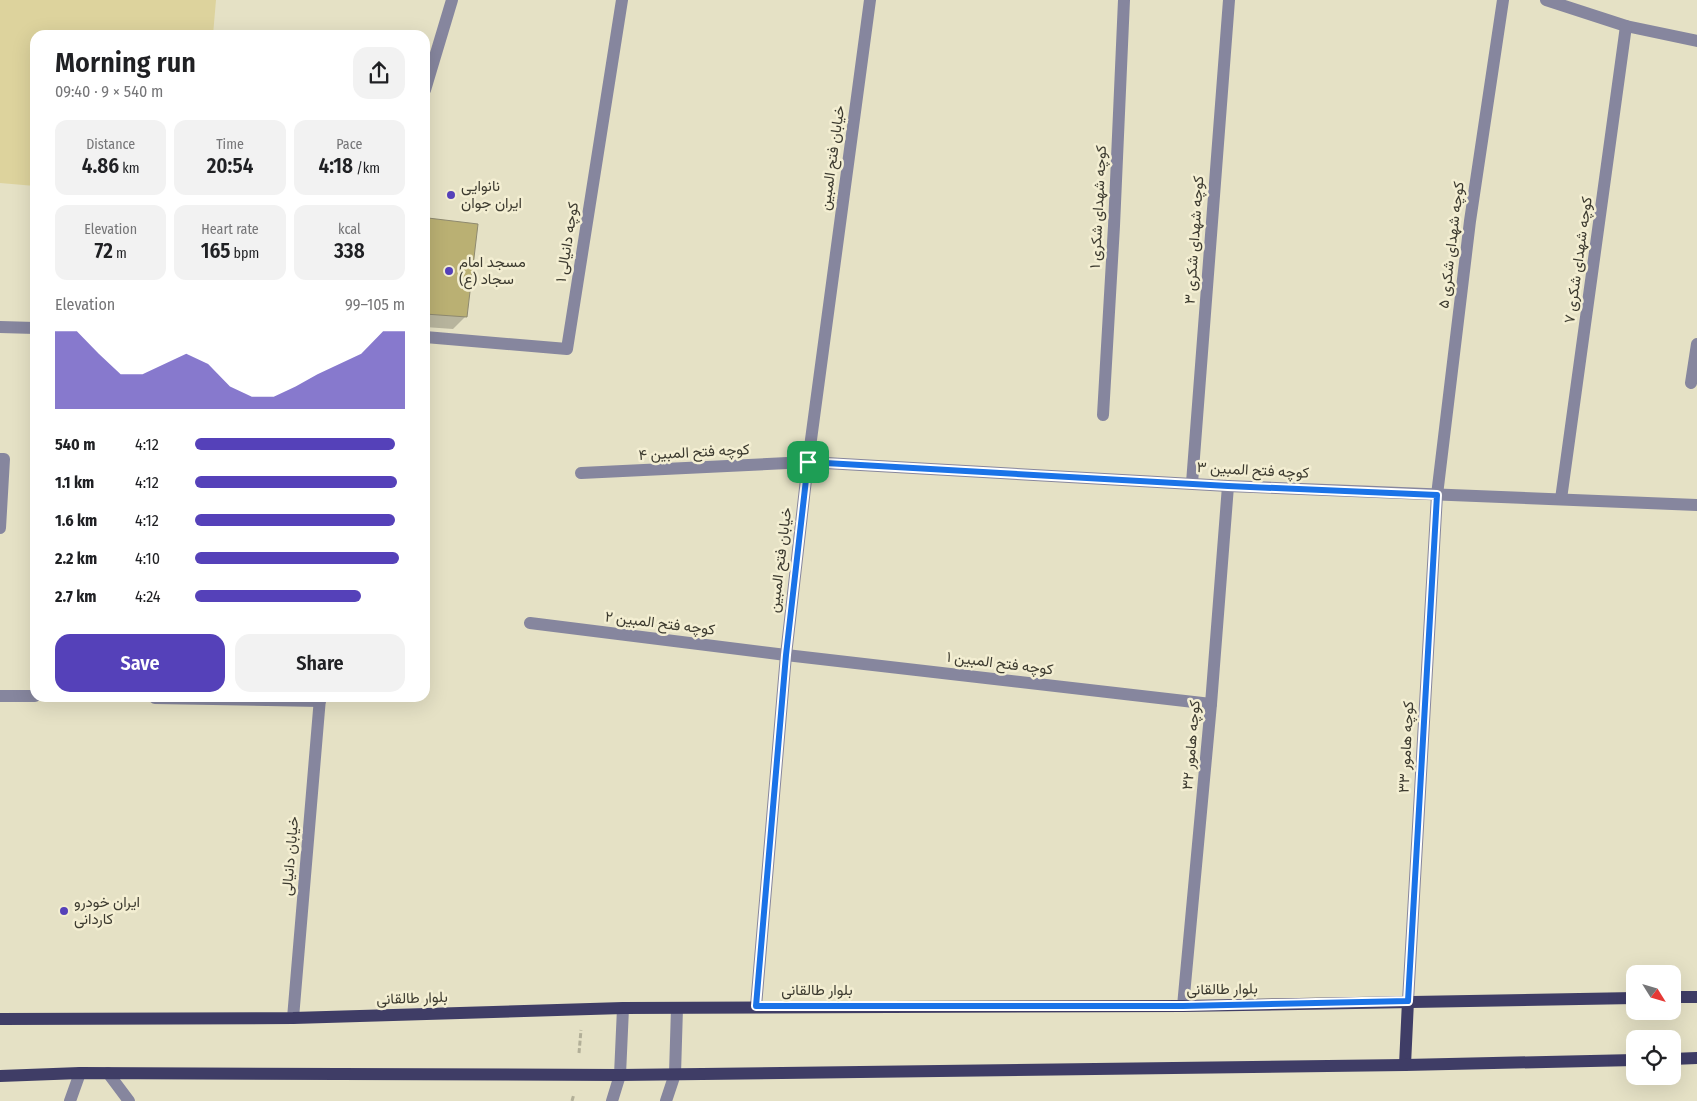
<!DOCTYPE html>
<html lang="en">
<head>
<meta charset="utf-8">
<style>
	body { margin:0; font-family:"Fira Sans Condensed",Vazirmatn,sans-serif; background:#f2f2f2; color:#202124; height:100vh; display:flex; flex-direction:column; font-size:19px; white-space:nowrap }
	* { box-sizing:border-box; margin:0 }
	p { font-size:16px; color:#757577 }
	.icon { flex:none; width:28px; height:28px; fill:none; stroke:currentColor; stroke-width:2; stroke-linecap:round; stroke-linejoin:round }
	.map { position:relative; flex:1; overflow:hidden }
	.details { position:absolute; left:30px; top:30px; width:400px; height:672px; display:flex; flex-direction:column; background:#fff; border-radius:15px; box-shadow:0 5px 20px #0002 }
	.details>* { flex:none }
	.needle { width:32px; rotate:127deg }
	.fabs { position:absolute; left:1626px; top:965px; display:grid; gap:10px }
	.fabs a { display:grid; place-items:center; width:55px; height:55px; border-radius:10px; background:#fff; box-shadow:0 5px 20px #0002; font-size:25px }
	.pin { position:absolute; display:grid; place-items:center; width:42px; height:42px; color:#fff; margin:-21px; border-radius:10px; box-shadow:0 2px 8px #0006 }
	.round { display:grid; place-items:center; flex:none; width:52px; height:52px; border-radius:15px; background:#f2f2f2 }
	.headline { display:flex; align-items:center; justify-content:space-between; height:85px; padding:0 25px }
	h1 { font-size:28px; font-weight:600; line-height:38px }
	.metrics { display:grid; grid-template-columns:repeat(3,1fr); gap:8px; height:85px; padding:5px 25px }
	.metrics div { display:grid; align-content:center; border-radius:12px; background:#f2f2f2; text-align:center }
	.metrics b { font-size:21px; font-weight:600 }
	.metrics small { font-size:14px; font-weight:400 }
	.metrics p { font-size:14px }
	.chart { height:140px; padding:10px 25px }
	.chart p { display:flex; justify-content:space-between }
	.chart svg { width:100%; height:90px; margin-top:5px; fill:#5541b9; opacity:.7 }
	.primary-button { display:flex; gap:10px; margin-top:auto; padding:10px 25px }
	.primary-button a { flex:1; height:58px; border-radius:15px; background:#5541b9; color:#fff; font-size:20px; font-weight:600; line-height:58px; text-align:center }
	.primary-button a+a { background:#f2f2f2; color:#202124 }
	ul { padding:0 25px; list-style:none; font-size:16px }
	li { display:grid; grid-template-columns:80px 60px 1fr; align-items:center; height:38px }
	li i { height:12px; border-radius:6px; background:#5541b9 }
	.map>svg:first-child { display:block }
</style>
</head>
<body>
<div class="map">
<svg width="1697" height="1101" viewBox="0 0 1697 1101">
	<rect width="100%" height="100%" fill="#e5e1c5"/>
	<path fill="#ddd39d" d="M0,0H216L213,35H35V186L0,183Z"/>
	<path fill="#0003" d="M428,220L466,316L453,329L425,327V223Z"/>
	<path fill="#bab073" stroke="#8e896f" d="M428,218L478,224L467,317L425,314V228Z"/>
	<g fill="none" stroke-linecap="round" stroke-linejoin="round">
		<g stroke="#b2af98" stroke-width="3" stroke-dasharray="5 2.5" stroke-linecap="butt">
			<path d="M579,1053L581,1030"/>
			<path d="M572,1101L574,1094"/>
		</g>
		<g stroke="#86869e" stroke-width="12">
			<path d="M1546,0L1626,26L1697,41"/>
			<path d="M425,90L452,0"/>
			<path d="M0,327L35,328"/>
			<path d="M425,337L567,349L622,0"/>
			<path d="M1691,383L1697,344"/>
			<path d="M1103,415L1114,226L1124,0"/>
			<path d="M0,459H4L0,528"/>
			<path d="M581,473L808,462L1228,486L1697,505"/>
			<path d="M1192,483L1229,0"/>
			<path d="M1561,499L1626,26"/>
			<path d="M530,623L786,655L1211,704"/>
			<path d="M0,696H35"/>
			<path d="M155,698L320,701"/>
			<path d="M1408,1001L1437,495L1470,221L1503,0"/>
			<path d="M756,1006L786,655L808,462L870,0"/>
			<path d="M1183,1006L1211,704L1228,486"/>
			<path d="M293,1018L320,698"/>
			<path d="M108,1073L129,1101"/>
			<path d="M70,1101L80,1073"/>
			<path d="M612,1101L620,1075L623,1008"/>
			<path d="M666,1101L675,1074L677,1008"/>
		</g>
		<g stroke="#3f3d66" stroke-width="12">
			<path d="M1672,997H1697"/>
			<path d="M0,1019L293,1018L623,1008L1183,1006L1635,998"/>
			<path d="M1672,1059L1697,1058"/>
			<path d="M1405,1065L1408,1001"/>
			<path d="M0,1076L80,1073L620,1075L1405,1065L1635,1060"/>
		</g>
	</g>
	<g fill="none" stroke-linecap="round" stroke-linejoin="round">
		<g stroke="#fff" stroke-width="10">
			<path id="route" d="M808,462L1228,486L1437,495L1408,1001L1183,1006H756L786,655Z"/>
		</g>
		<use href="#route" stroke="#1a73e8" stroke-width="6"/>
	</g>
	<g fill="#5541b9" stroke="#f3eed2" stroke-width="2">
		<circle cx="451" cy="195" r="5"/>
		<circle cx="449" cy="271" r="5"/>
		<circle cx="64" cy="911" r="5"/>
	</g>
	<g text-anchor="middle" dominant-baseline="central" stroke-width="5" stroke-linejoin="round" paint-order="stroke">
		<g font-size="15" fill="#3c3a2f" stroke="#f3eed2">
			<text transform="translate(832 158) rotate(-82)">خیابان فتح المبین</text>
			<text transform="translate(1098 207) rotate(-87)">کوچه شهدای شکری ۱</text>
			<text transform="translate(1194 240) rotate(-86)">کوچه شهدای شکری ۳</text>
			<text transform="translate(567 242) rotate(-81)">کوچه دانیالی ۱</text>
			<text transform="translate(1451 245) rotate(-83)">کوچه شهدای شکری ۵</text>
			<text transform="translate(1578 260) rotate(-82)">کوچه شهدای شکری ۷</text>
			<text transform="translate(694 452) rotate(-3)">کوچه فتح المبین ۴</text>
			<text transform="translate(1253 470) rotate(3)">کوچه فتح المبین ۳</text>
			<text transform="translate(780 560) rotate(-83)">خیابان فتح المبین</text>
			<text transform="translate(660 623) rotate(7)">کوچه فتح المبین ۲</text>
			<text transform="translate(1000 663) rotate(7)">کوچه فتح المبین ۱</text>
			<text transform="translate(1191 745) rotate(-85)">کوچه هامور ۳۲</text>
			<text transform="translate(1406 747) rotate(-87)">کوچه هامور ۳۳</text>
			<text transform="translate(290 856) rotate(-85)">خیابان دانیالی</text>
			<text transform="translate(1222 989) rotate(-1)">بلوار طالقانی</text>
			<text x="817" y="990">بلوار طالقانی</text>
			<text transform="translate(412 998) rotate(-2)">بلوار طالقانی</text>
		</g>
		<g font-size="15" fill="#3c3a2f" stroke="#f3eed2" text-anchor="start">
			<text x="461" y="186">نانوایی<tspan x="461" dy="17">ایران جوان</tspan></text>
			<text x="459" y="262">مسجد امام<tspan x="459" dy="17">سجاد (ع)</tspan></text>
			<text x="74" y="902">ایران خودرو<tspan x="74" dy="17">کاردانی</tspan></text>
		</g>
	</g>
</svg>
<div class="fabs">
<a><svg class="needle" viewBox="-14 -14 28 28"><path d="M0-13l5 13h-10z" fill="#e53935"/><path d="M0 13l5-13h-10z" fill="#757577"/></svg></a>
<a><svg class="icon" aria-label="locate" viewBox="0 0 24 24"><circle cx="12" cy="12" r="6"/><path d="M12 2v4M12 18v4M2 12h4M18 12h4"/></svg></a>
</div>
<div class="pin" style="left:808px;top:462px;background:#1e9e55"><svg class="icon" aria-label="arrive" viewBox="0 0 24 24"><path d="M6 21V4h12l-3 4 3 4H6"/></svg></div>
<section class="details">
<div class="headline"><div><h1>Morning run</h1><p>09:40 · 9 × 540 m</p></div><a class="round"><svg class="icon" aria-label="share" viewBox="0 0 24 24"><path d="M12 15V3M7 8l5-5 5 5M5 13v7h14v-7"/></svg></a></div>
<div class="metrics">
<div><p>Distance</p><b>4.86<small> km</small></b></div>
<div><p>Time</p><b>20:54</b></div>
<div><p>Pace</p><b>4:18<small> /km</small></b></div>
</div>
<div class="metrics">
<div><p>Elevation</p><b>72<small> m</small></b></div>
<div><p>Heart rate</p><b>165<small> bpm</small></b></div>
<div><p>kcal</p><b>338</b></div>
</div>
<div class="chart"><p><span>Elevation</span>99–105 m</p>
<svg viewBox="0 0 160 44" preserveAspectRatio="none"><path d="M0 44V6L10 6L20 17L30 27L40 27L50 22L60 17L70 22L80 33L90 38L100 38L110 33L120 27L130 22L140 17L150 6L160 6V44z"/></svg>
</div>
<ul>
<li><b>540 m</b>4:12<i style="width:95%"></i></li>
<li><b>1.1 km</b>4:12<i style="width:96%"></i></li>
<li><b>1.6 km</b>4:12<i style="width:95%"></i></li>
<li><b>2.2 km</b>4:10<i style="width:97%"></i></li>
<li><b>2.7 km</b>4:24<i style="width:79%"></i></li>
</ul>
<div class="primary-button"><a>Save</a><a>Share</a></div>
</section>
</div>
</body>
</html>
